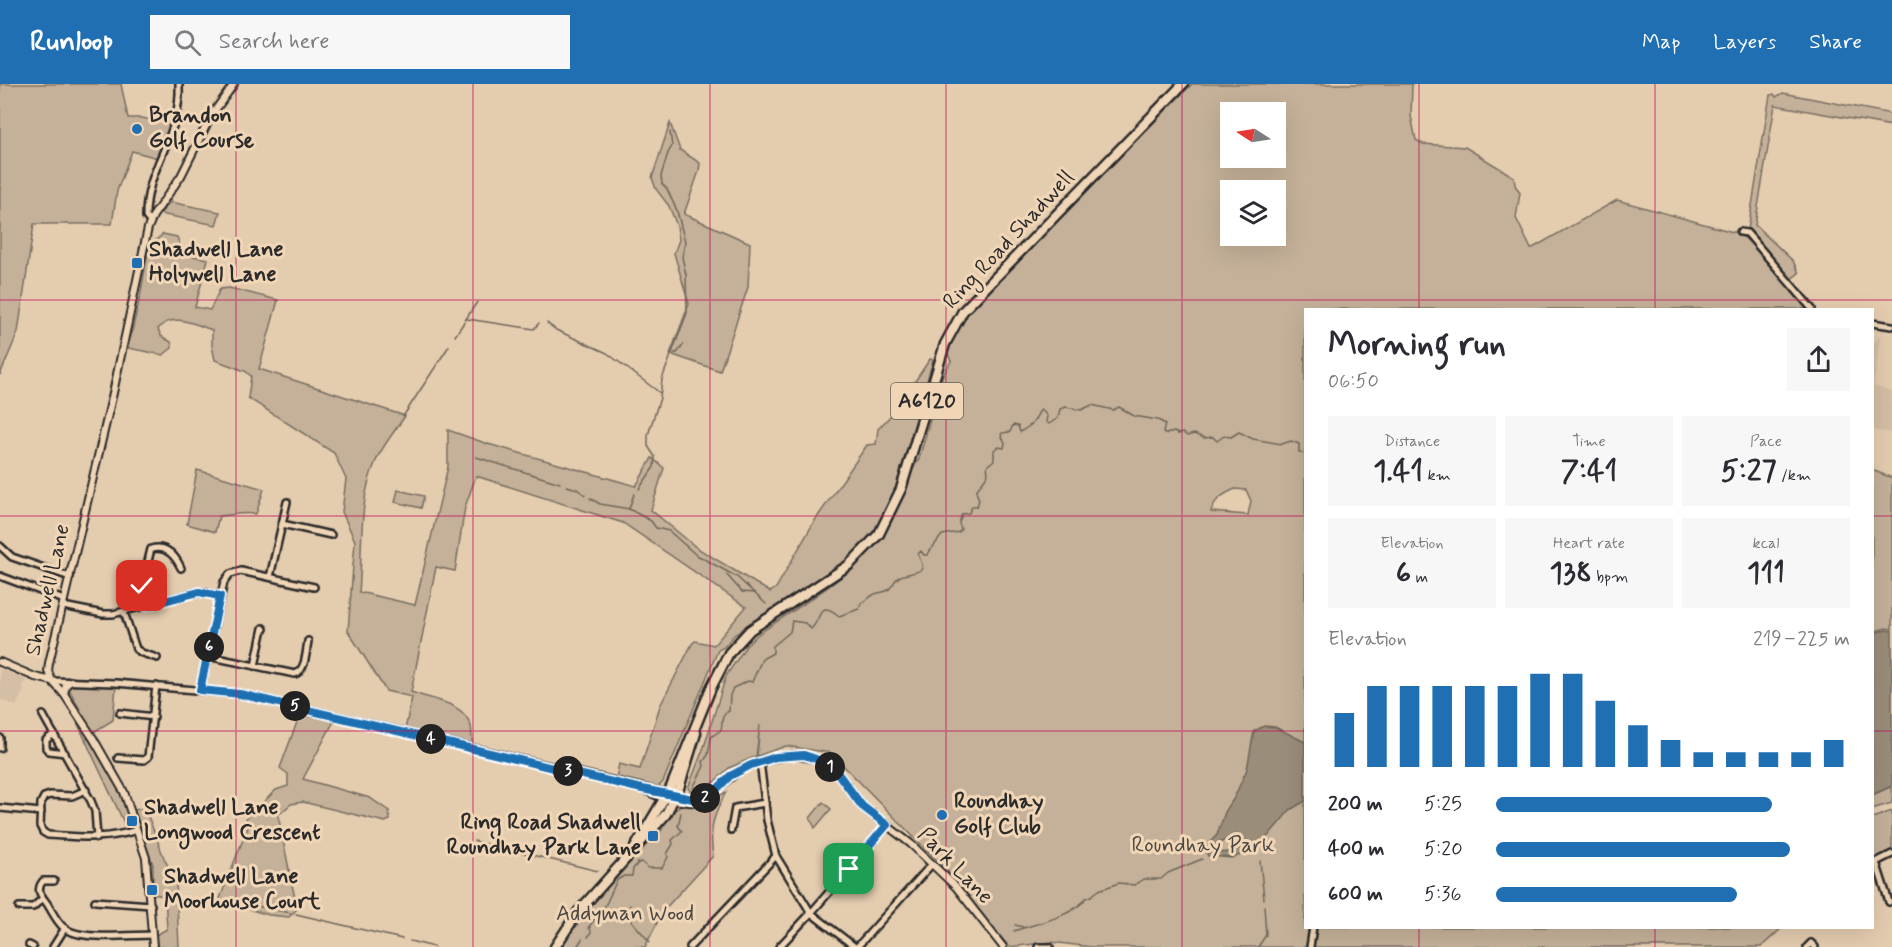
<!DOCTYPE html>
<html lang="en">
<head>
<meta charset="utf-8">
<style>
	body { margin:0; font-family:Mynerve,sans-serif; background:#f7f7f7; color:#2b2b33; height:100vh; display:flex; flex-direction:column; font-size:22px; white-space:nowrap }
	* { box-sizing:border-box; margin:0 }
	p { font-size:20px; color:#7c7c81 }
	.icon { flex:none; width:33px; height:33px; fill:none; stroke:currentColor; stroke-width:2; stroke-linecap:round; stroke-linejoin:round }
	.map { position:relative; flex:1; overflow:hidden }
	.panel { position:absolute; left:1304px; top:224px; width:570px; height:621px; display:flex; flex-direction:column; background:#fff; border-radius:0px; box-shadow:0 6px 24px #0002 }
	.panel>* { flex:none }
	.needle { width:39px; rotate:282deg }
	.controls { position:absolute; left:1220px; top:18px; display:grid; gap:12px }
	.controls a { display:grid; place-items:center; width:66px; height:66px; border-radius:0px; background:#fff; box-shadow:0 6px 24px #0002; font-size:30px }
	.pin { position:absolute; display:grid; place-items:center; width:51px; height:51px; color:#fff; margin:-26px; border-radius:12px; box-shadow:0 3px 9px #0006 }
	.km { position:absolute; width:30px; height:30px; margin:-15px; border-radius:50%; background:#222; color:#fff; font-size:16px; line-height:30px; text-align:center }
	.round { display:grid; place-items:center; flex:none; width:63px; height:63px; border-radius:0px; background:#f7f7f7 }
	.overview { display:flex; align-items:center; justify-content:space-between; height:102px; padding:0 24px }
	h1 { font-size:33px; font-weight:800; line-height:45px }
	.metrics { display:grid; grid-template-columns:repeat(3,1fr); gap:9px; height:102px; padding:6px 24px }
	.metrics div { display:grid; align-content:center; border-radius:0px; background:#f7f7f7; text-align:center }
	.metrics b { font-size:30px; font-weight:800 }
	.metrics small { font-size:16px; font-weight:400 }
	.metrics p { font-size:16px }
	.chart { height:168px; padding:12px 24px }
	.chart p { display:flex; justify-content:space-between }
	.chart svg { width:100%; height:108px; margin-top:6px; stroke:#1f6fb2; stroke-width:6 }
	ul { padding:0 24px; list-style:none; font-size:20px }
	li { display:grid; grid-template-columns:96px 72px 1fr; align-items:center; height:45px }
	li i { height:15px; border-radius:8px; background:#1f6fb2 }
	header { display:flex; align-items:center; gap:36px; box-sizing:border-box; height:84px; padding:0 30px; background:#1f6fb2; color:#fff }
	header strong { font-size:28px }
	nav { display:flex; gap:33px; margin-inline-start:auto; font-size:21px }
	.search { width:420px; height:54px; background:#f7f7f7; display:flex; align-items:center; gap:15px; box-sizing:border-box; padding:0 21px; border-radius:0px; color:#7c7c81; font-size:22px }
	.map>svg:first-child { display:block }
</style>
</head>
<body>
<header>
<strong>Runloop</strong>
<div class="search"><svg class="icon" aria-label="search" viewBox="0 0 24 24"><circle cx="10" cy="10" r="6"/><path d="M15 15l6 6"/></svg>Search here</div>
<nav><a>Map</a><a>Layers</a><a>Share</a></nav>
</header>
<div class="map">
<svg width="1892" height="863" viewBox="0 0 1892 863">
	<rect width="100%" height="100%" fill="#e4ccaf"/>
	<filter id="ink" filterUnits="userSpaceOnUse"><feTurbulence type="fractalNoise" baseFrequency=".0167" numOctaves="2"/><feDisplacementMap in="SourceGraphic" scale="12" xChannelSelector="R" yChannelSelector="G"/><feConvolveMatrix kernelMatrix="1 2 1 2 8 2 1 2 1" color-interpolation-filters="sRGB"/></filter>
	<g filter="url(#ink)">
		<g fill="#d4bea4">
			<path d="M1880,252L1874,302L1892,308V349L1872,346V260Z"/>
			<path d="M0,585L26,595L22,605L24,606L16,622L0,615Z"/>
		</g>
		<g fill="#c5b199" stroke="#786e62" stroke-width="1.5" fill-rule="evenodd">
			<path d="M0,0H121L128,34H142L173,40L168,54L158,74L132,67L117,107L112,140H34L18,248L0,291Z"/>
			<path d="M1192,0H1412L1411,32L1416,56L1423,60L1465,63L1514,93L1515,101L1520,109L1516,134L1531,165L1617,116L1740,150L1766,173L1812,225H1305V843H1783L1761,863H1091L1051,858L1009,863L950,790L831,669L786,662L757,672L760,641L756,672L729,684L706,706L693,710L688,704L704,663L726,592L746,562L757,551C801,520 855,492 886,446C901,424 904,396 919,375L942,293L951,277L946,266L954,247L966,230L1064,128ZM1230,28H1275V74H1230ZM1230,106H1275V152H1230ZM1235,405L1246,406L1251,417L1248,431L1211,428C1214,415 1224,410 1235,405Z"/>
			<path d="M1783,9L1892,30V42L1775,21L1755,141L1793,177L1799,189L1791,195L1748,146L1770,11L1774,10L1776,13Z"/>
			<path d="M670,39L680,66L700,79L699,87L684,130L750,159L748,203L720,287L670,270L689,220L674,169L679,156L677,142L669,122L656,105L652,94Z"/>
			<path d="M170,118L220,128L216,141L160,130Z"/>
			<path d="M163,150L177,153L183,170L208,175L195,223L210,226L220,205L229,204L278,216L259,285L405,332C395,347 382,362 375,379C358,418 363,466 359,508L415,521L448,383V346L488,360L636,402L652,374L664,384L651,426L697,464L770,508L776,504L814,438L867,361L876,360L878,345L895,327L930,275L933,276L893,414L876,444L853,473L823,495L734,551L724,563L718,566L663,698L658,703L616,694L619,680L640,685L660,622L692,560L695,557L714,561L746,523L623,439L476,392L465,423L455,487L436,483L411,608C431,616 463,617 471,642C472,648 472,655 472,661L405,646L412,613L386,607L348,547L355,457L342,428L346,395L334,369L248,314L251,292L245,287L215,276L212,262V246C194,240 172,228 158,245L161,252L171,258L172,264L163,271L128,264L140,213L149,162Z"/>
			<path d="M197,386L264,405L256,430C242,428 232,431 219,432L215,448L187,440Z"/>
			<path d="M1872,386L1892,394V545L1886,544L1872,548Z"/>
			<path d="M398,406L424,412L421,424L395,418Z"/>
			<path d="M66,599L116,602L113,636L92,649Z"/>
			<path d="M300,630L334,637L303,695L370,714L389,727L390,736L385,738L303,718L291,720L278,731L297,825L289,833L269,831L219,817L249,740L246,735L276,706L288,702V690L280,684Z"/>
			<path d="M76,636C88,654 140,727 127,745Z"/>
			<path d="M1892,702V719L1872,725V711Z"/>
			<path d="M726,708C713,733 709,744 713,772L663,827L645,863H559L572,841L576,843L591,819L623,780L660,749L671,729L681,722L698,723Z"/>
			<path d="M823,718L831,725L815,744L810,734Z"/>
			<path d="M145,724L164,774L176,798L179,863H157L156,851L167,845L165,812L153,810V781L134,726Z"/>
			<path d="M1892,727V770L1872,780V734Z"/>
		</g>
		<g fill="#9a8d7a" stroke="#6e665a" stroke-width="1.5" fill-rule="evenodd">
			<path d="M1886,546L1892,547V702L1872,711V549Z"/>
			<path d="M1264,642L1275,643L1305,658V717L1290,726L1259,763L1233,774L1208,772L1206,768L1207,761L1217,751L1225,728L1234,714L1247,685L1254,647ZM1238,750L1243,756C1238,771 1225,769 1213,768V762Z"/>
		</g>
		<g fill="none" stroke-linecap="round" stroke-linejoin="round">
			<g stroke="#6e665a" stroke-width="1.5">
				<path d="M467,235L534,245L539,239"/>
				<path d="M547,239L556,246L607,269L660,309"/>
				<path d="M455,252L477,218"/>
				<path d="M674,269H677L684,260"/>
				<path d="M404,331L449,262"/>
				<path d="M476,373L560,399"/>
				<path d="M567,402L577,405L585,411"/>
				<path d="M639,405L654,383L655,373L648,362V351L660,314L662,295L687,229L686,191L682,173L685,158L677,127L667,105L662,100L661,92L668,69L672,62L670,48"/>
				<path d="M590,414L600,420L629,425L651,437L656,444L669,447L695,470L737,493L766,520"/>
				<path d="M629,425L634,410"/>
				<path d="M726,490L742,508L755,509"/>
				<path d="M693,704L704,682L703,678L708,671L711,653L721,646C723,638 720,631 729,627L730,611L733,604L748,597L752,598L762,575L773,569V562L790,548L792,537L805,539L811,545C822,535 818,514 839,532L859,525L861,519C867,517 868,514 873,511C879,507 886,510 890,504C894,500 894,496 899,493C907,488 914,491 922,485V480L918,470L921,467L924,471H927L942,451L959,448L961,445L959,439L962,430L969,429L972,422H977L979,416L976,407L988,390L987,382L994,376V366L998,363L1004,364L1005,359L1001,351L1002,349L1010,348L1013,341L1018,342L1020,348C1038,337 1031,340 1041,325L1047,332L1046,338L1049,340L1058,334L1060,325L1066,323L1081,326L1092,321L1113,326L1119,323L1134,332L1158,336L1165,340L1163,349L1165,350L1174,348L1178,350L1183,349L1187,352L1194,350L1204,354L1213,353L1217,357L1224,352L1231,353L1239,348L1253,355L1282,360L1291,357L1299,360V368L1305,369"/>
				<path d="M474,757L598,787"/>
				<path d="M1260,777L1264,815"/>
				<path d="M238,815L256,822L291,829"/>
				<path d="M630,821L627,832L650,858"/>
				<path d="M296,830L402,855"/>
				<path d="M1015,841L1023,843"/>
				<path d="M588,844L606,820L617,796L624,792H632L633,785L638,779L642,778L648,784H662L668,773L667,770L673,760L672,756L682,747L678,742L681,729"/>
				<path d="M1014,847C1034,840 1075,832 1086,814L1090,813L1099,806L1119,799L1134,801L1144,795H1161L1168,789L1202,775"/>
				<path d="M588,853L591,849L590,843"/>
				<path d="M410,857L434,863"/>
				<path d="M577,863L582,855"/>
				<path d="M1258,863L1266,851L1264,822"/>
			</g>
			<g stroke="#2b2b2b" stroke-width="10">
				<g id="minor">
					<path d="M150,138L146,133C145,84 182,52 179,0"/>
					<path d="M1740,148L1747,149L1812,225"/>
					<path d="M1872,239L1892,242"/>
					<path d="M282,440L331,451"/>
					<path d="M0,462L12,473L70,493"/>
					<path d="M0,492L64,516"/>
					<path d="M270,493L287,418"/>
					<path d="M63,522L103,530H113L193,509L204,508L221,512"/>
					<path d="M145,522L142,502L151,465C166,461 175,471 181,484"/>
					<path d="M124,528L136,565L142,569L157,574"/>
					<path d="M207,572L295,590C306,586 306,568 308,557"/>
					<path d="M255,582L263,544L264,545"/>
					<path d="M52,597L116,599L240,610L667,709"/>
					<path d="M200,606L224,498L230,490L241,487L314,503"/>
					<path d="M120,629L154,633"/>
					<path d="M43,631L91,717L95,727L97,754"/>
					<path d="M54,650L46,656V664L49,667L65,669"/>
					<path d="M0,654V664"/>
					<path d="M118,674L144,676L148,673L156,602"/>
					<path d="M760,677L767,736L776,772L811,829L855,863"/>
					<path d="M86,706L72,712L50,711L44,713L41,719L40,742L43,748L48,751C82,753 105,756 137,746"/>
					<path d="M644,706L664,715"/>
					<path d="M0,724L41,728"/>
					<path d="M731,746L735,724L765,719"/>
					<path d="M1876,778L1889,818"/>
					<path d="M1872,780L1892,770"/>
					<path d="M54,797H43C35,807 42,812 48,821C53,829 56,837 64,844C81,857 131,851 152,851"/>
					<path d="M95,817L151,821"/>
					<path d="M19,823H33L42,815"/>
					<path d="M29,861L33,863"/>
					<path d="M53,863L65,844"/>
					<path d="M690,863L776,772"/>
					<path d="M779,863L811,829L887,741"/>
					<path d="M857,863L932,780"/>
					<path d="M1038,863H1050"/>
					<path d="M1310,863L1313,843"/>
					<path d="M1807,863L1811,859L1815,863"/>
				</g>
			</g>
			<g stroke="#2b2b2b" stroke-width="10">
				<g id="tertiary">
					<path d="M0,578L35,593L52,597"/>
					<path d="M64,610L66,601L71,597"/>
					<path d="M664,715L690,718L704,715L740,686L760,677L793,671L816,675L836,687L862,722L911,760L956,803L1003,863"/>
					<path d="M153,863L146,774L124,708L93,654L64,610L52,597L48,587L49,579L113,309L148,144L153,132L181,92L211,32L234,0"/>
				</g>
			</g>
			<g stroke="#2b2b2b" stroke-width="13">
				<g id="trunk">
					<path d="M634,765L671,703L711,604L729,569L750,546L849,481L879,450L901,405L945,260L963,227L1183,0"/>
					<path d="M555,863L578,828L666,730L679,704L696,649"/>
				</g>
			</g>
			<use href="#minor" stroke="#f0d6b7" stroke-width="5"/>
			<use href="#tertiary" stroke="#f0d6b7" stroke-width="6"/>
			<use href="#trunk" stroke="#f0d6b7" stroke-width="8"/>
		</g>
	</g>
	<g fill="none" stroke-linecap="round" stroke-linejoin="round" filter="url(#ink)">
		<g stroke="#fff" stroke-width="12">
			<path id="route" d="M142,502L145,522L199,508L220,512L200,606L240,610L642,705L698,716L710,712L730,692L751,681L776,673L804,671L816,675L836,687L862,722L887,741L849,785"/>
		</g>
		<use href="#route" stroke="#1f6fb2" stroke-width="8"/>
	</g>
	<path fill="none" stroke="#c2185b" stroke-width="1.5" stroke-opacity="0.55" d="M236,0V863M473,0V863M710,0V863M946,0V863M1182,0V863M1419,0V225M1655,0V225M0,216H1892M0,432H1305M1872,432H1892M0,647H1305M1872,647H1892M1419,843V863M1655,843V863"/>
	<g fill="#1f6fb2" stroke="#f0d6b7" stroke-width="2">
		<circle cx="137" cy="45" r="6"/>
		<rect x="131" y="173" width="12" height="12" rx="3"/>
		<circle cx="942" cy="731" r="6"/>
		<rect x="126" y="731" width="12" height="12" rx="3"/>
		<rect x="647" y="746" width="12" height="12" rx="3"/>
		<rect x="146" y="800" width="12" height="12" rx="3"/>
	</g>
	<g text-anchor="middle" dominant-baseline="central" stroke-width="6" stroke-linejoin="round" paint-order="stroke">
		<rect fill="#f0d6b7" stroke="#665e55" stroke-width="1.5" x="891" y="299" width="72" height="36" rx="4.5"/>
		<g font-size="21" font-weight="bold" fill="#2b2b2b">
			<text x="927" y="317">A6120</text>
		</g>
		<g font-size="22" font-weight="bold" fill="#2b2b2b" stroke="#f0d6b7" text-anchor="start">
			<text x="149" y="32">Brandon<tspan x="149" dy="25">Golf Course</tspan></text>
			<text x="149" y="166">Shadwell Lane<tspan x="149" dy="25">Holywell Lane</tspan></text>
			<text x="954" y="718">Roundhay<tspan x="954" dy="25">Golf Club</tspan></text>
			<text x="144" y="724">Shadwell Lane<tspan x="144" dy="25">Longwood Crescent</tspan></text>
			<text x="641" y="739" text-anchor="end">Ring Road Shadwell<tspan x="641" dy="25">Roundhay Park Lane</tspan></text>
			<text x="164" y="793">Shadwell Lane<tspan x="164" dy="25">Moorhouse Court</tspan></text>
		</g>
		<g font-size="22" fill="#2b2b2b" stroke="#f0d6b7">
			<text transform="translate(1009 156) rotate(-47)">Ring Road Shadwell</text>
			<text transform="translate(48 506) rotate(-77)">Shadwell Lane</text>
			<text transform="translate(955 782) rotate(46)">Park Lane</text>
		</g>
		<g font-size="22" fill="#4a4641" stroke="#f0d6b7">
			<text x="1203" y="762">Roundhay Park</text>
			<text x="625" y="830">Addyman Wood</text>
		</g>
	</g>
</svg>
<div class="controls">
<a><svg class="needle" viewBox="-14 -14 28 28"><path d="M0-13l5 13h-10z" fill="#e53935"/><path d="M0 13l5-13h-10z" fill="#7c7c81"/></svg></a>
<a><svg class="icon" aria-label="layers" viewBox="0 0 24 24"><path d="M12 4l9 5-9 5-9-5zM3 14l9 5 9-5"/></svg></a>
</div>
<div class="pin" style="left:849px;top:785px;background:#1e9e55"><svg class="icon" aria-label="arrive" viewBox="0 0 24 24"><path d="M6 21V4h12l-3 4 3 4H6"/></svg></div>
<div class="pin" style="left:142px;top:502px;background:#d93025"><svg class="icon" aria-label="check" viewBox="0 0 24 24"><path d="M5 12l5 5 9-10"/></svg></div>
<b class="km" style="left:830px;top:683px">1</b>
<b class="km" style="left:705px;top:714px">2</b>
<b class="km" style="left:568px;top:687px">3</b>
<b class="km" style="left:431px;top:655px">4</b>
<b class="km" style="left:295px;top:622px">5</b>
<b class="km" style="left:209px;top:563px">6</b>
<section class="panel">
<div class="overview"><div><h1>Morning run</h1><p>06:50</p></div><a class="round"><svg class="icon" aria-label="share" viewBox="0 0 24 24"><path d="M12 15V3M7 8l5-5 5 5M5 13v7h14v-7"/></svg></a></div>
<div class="metrics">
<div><p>Distance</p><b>1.41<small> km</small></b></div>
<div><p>Time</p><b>7:41</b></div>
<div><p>Pace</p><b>5:27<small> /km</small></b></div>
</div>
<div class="metrics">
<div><p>Elevation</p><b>6<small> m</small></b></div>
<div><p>Heart rate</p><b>138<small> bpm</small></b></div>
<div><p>kcal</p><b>111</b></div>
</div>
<div class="chart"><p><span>Elevation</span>219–225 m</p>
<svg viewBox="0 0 160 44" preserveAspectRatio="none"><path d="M5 44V22M15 44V11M25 44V11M35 44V11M45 44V11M55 44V11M65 44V6M75 44V6M85 44V17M95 44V27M105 44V33M115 44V38M125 44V38M135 44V38M145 44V38M155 44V33"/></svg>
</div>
<ul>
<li><b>200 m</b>5:25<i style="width:78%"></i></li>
<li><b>400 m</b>5:20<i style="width:83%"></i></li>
<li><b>600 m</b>5:36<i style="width:68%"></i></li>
</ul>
</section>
</div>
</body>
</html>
